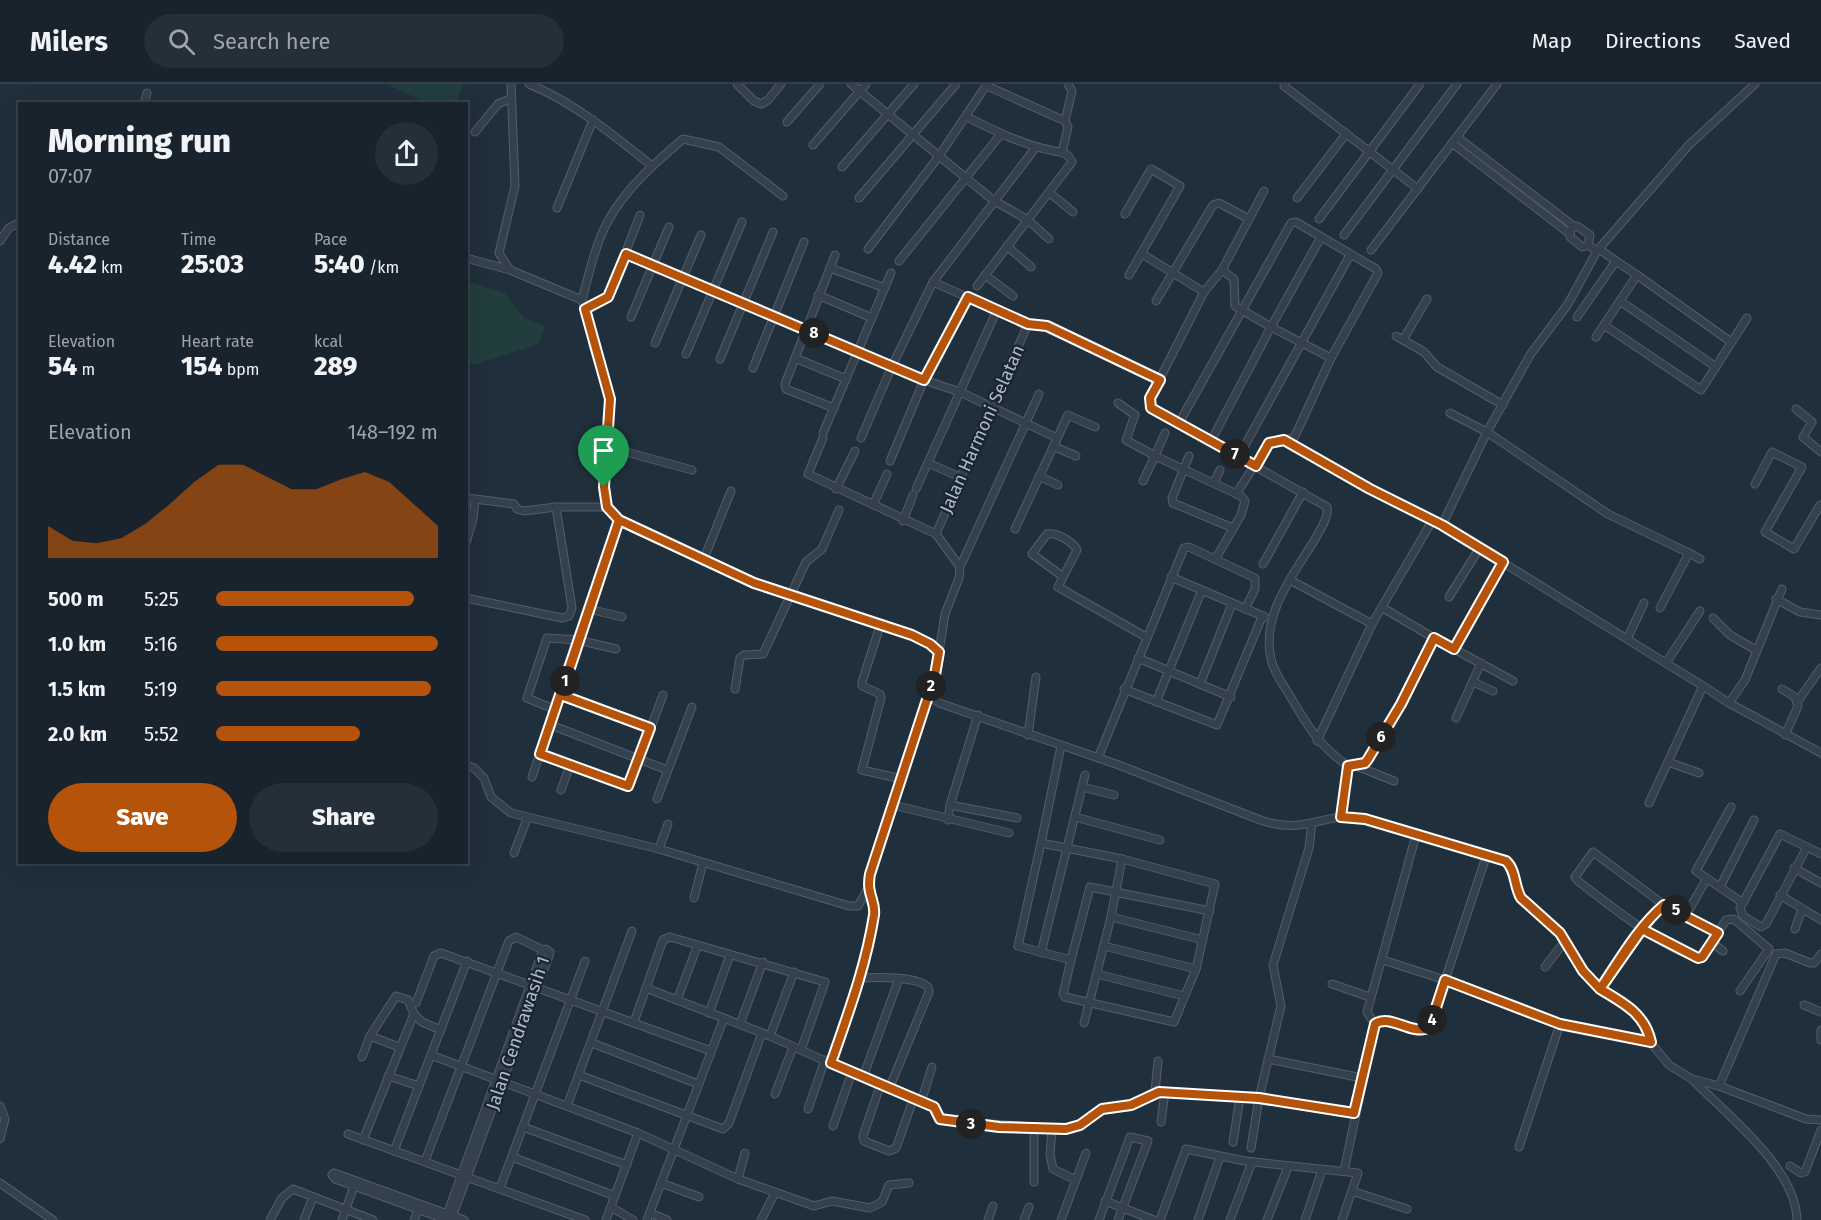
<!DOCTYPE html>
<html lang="en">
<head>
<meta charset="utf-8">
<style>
	body { margin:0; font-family:"Fira Sans",sans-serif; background:#252f39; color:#f1f3f6; height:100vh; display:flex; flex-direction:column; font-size:22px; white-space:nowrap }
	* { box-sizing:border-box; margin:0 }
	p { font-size:20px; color:#9fa4aa }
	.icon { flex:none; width:33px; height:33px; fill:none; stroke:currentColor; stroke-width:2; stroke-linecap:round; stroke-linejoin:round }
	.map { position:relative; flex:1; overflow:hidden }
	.side { position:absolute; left:18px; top:18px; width:450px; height:762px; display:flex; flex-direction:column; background:#18232d; border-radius:0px; box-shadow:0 6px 24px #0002,0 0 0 2px #364049 }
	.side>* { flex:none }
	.pin { position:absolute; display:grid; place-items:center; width:51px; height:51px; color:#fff; margin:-62px -26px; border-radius:50% 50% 50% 0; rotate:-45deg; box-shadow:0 0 6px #0007 }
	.pin .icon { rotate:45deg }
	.km { position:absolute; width:30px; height:30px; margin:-15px; border-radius:50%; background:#222; color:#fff; font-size:16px; line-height:30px; text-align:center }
	.round { display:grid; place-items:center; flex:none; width:63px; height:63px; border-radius:32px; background:#252f39 }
	.headline { display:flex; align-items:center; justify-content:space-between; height:102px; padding:0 30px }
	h1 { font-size:33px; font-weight:800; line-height:45px }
	.figures { display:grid; grid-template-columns:repeat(3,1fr); gap:9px; height:102px; padding:6px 30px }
	.figures div { display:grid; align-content:center }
	.figures b { font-size:26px; font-weight:800 }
	.figures small { font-size:16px; font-weight:400 }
	.figures p { font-size:16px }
	.chart { height:168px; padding:12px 30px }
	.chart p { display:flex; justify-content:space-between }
	.chart svg { width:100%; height:108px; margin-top:6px; fill:#b45309; opacity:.7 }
	.primary-button { display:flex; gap:12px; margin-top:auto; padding:12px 30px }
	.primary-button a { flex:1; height:69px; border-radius:36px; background:#b45309; color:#fff; font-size:24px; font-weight:800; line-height:69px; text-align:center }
	.primary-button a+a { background:#252f39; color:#f1f3f6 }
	ul { padding:0 30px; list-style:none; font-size:20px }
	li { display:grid; grid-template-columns:96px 72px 1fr; align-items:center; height:45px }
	li i { height:15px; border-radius:8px; background:#b45309 }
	header { display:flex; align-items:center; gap:36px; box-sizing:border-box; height:84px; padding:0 30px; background:#18232d; border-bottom:2px solid #364049 }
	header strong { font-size:28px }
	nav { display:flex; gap:33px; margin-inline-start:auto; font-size:21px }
	.search { width:420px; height:54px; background:#252f39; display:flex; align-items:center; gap:15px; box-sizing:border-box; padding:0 21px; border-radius:33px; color:#9fa4aa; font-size:22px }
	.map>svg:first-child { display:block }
</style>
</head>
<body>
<header>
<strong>Milers</strong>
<div class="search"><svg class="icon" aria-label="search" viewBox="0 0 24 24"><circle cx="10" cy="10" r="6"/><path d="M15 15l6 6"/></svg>Search here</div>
<nav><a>Map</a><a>Directions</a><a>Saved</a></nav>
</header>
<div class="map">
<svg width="1821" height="1136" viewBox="0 0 1821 1136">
	<rect width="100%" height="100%" fill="#202f3c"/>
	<g fill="#223d3d">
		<path d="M386,0H464L455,19H427Z"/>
		<path d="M467,197L505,209L524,234L545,242L539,260L477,280L467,278Z"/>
	</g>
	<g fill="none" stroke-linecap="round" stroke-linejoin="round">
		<g stroke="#525e6a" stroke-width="9">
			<g id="street">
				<path d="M529,0C575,19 613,51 652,82"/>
				<path d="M737,0L754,17L761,20L768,16L781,0"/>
				<path d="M851,0L993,116L1028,136L1049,155"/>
				<path d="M987,2L1065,37L1072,7L1068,0"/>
				<path d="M1284,2L1418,105"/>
				<path d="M144,20L147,9"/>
				<path d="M967,33C995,47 1023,61 1054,67C1063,68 1069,70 1072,78L977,202"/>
				<path d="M787,38L820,0"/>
				<path d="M475,48L498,20L512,14"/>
				<path d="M1457,53L1575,143"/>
				<path d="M1452,59L1570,150"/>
				<path d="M813,61L866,0"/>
				<path d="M1062,68L1068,43L1065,37"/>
				<path d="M842,83L914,0"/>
				<path d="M1050,109L1073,128"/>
				<path d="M859,114L956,0"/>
				<path d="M1297,114L1346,50"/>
				<path d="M557,124L593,36"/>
				<path d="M1125,130L1151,85L1180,102L1129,191"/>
				<path d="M1319,135L1420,0"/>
				<path d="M1344,151L1457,0"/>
				<path d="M0,157L9,144L20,138"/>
				<path d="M1588,161L1590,151L1577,142L1571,145L1570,153L1582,163L1588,161L1597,167"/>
				<path d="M1007,162L1031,183"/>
				<path d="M868,165L939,72L987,0"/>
				<path d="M1371,166L1497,0"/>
				<path d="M626,170L924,296L960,308L1057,354"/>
				<path d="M1142,170L1204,208"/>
				<path d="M466,174L510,186"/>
				<path d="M899,177L1001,50"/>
				<path d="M830,184L885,204"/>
				<path d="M1222,186L1234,195L1235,222L1271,243L1321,153"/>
				<path d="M985,191L1013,212"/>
				<path d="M1637,191L1731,258"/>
				<path d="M933,198L1028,240L1047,242L1160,296"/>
				<path d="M818,211L872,234"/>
				<path d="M582,216C589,190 595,161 608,137C626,104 655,79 683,55L719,63L783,112"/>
				<path d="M1156,217L1213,121L1219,119L1249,135"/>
				<path d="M1620,217L1716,283"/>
				<path d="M585,225L608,214L640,131"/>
				<path d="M631,233L669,143"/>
				<path d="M1577,233L1616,177L1599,165"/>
				<path d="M1604,241L1701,306L1747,234"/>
				<path d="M1396,252L1424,268L1437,283L1503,321"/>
				<path d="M1596,253L1637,191L1616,177"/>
				<path d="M1403,256L1427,215"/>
				<path d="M655,259L701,151"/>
				<path d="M686,270L742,138"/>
				<path d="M795,274L846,295"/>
				<path d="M720,275L773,148"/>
				<path d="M753,284L804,158"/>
				<path d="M1118,319L1135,331L1126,356L1155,372L1143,397"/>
				<path d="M834,324L786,305L785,300L835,171"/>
				<path d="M1796,325L1812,338L1803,353L1821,368"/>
				<path d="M1450,329L1487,348L1608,430L1689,469L1660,524"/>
				<path d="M1179,339L1151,324L1150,314L1204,208L1222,186L1264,107"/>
				<path d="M823,349L891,189"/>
				<path d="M1165,349L1155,372L1241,412L1245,417L1241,431L1216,474"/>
				<path d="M823,354L808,390L936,450L960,483"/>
				<path d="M861,354L892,282L933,198L1036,63"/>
				<path d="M1284,356L1370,405L1442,441L1703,602L1649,719"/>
				<path d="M1211,357L1271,243L1331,274L1378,189L1376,185L1296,138L1291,139L1179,339L1327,423C1329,434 1319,447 1314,457C1292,492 1261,532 1271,575C1274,589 1283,600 1290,612C1308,642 1318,661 1348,682L1341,733"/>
				<path d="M1053,362L1076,372"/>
				<path d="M608,363L692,386"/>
				<path d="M1189,372L1172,414L1173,419L1233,444"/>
				<path d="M1239,372L1350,171"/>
				<path d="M890,377L924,296L967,213"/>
				<path d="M928,379L960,393"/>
				<path d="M1039,392L1058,401"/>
				<path d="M1214,399L1220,386"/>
				<path d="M1755,400L1772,368L1802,383L1765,448L1794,465L1820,421"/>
				<path d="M836,405L855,367"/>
				<path d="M916,405L997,226"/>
				<path d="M1236,410L1269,359L1294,354L1331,274"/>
				<path d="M466,414L475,415L473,435L466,459"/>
				<path d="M475,415L514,420L517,425L524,427L556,423H607"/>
				<path d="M873,421L887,390"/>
				<path d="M903,437L913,411"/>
				<path d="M1442,441L1487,348L1530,271L1568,220L1597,167L1689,61L1755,0"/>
				<path d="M1015,445L1068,331L1095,343"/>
				<path d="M936,450L1028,240"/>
				<path d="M1689,469L1700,475"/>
				<path d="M703,477L731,407"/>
				<path d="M1263,480L1303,408"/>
				<path d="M1062,492L1032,470L1047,450C1057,448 1073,458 1077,466L1058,503L1146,553"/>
				<path d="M1171,493L1265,533"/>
				<path d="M1290,496L1372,540"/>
				<path d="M1449,513L1479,465"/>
				<path d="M466,514L562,534L569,532L572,524L556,423"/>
				<path d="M1776,515L1800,528L1821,531"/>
				<path d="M1383,524L1434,554"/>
				<path d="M589,525L622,533"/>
				<path d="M1713,534L1730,551L1756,566"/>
				<path d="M880,542L862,598V602L880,610L881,614L862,686L902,695"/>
				<path d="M1628,553L1644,519"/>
				<path d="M1454,565L1503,478"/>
				<path d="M939,568L945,530L959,494L960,483L1039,310"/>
				<path d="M1138,574L1231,613"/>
				<path d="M1666,579L1700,527"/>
				<path d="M1473,598L1493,607"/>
				<path d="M1200,600L1232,520"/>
				<path d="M1703,602L1729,619L1821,669"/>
				<path d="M735,605L740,574L744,571L763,570L806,478L822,465L839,426"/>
				<path d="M931,605L935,616L939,619L1116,680L1263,737C1305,749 1316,733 1353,732L1506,777L1512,782L1521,814L1560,849L1590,895L1644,937L1651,959L1669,981L1692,995L1719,1002L1806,1035L1821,1036"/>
				<path d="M1124,605L1217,641L1262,533"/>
				<path d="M1782,605L1795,613L1798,622L1785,651"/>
				<path d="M561,611L650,644"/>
				<path d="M1798,617L1821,584"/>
				<path d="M1156,618L1202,506"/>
				<path d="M1729,619L1745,596L1782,505"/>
				<path d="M556,626L527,614L547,554L578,556L616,565"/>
				<path d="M1456,634L1481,579"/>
				<path d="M551,641L667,686"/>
				<path d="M1028,651L1036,593"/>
				<path d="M1317,657L1372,540L1432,437"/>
				<path d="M540,670L629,702L663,611"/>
				<path d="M1098,674L1184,464L1189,463L1255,494V505L1245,525"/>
				<path d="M1668,678L1699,689"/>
				<path d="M466,681L474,684L484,694L491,713L511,729L659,765L849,822H858L867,806L935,591L939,568L930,560L912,551L754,499L636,446L619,436L607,423L604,403L610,315L593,262L589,234L582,216L510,186L499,169L515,102L511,0"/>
				<path d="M1354,681L1394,697"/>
				<path d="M1348,682L1365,679L1368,674L1401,620L1434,554L1513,597"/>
				<path d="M532,693L619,436"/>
				<path d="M1082,703L1114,711"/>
				<path d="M561,706L570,681"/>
				<path d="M657,715L692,623"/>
				<path d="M893,721L1009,749"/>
				<path d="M950,721L1017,734"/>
				<path d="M1731,723L1696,787L1743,819"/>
				<path d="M1075,733L1160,756"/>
				<path d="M948,736L950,721L978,631"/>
				<path d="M1041,759L1018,862L1071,876L1063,910L1065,913L1174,938L1196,885L1215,800L1122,775L1041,759L1061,662"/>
				<path d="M1807,763L1766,840L1761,843L1743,832L1740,824L1780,750L1821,770"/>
				<path d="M659,765L668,740"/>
				<path d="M514,769L527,735"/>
				<path d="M1794,784L1821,799"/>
				<path d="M1720,803L1754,736"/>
				<path d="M1780,811L1821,836"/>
				<path d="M694,814L703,779"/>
				<path d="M1664,821L1593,768L1575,793L1578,797C1600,814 1677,876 1702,873L1726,836L1734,835L1769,865L1740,907"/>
				<path d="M1686,831L1717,849"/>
				<path d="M1111,833L1203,856"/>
				<path d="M1795,845L1802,825"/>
				<path d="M1712,859L1723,867"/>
				<path d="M1104,862L1196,885"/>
				<path d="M1041,869L1085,691"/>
				<path d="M1071,876L1090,803L1210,827"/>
				<path d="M1383,876L1445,896L1487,770"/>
				<path d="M1545,883L1565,857"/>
				<path d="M1097,890L1184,912"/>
				<path d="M861,894C877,893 916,892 928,903L929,908L889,1005"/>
				<path d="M1332,900L1370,913"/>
				<path d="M646,904L770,952L880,1002L934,1022L936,1031L945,1037L1066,1045L1080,1041L1102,1025L1131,1021L1155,1008H1165L1161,1038"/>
				<path d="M1600,905L1660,824L1664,821L1686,831L1706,796"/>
				<path d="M677,916L697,863"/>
				<path d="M416,919L434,872L441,869L711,967"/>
				<path d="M1804,921L1821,928"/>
				<path d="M709,929L730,871"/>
				<path d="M634,938L663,856L670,853L825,898L801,966"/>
				<path d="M1084,939L1111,833L1122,775"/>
				<path d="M740,940L763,878"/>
				<path d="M1375,940L1367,928L1416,751"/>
				<path d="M1821,946V956"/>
				<path d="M370,952L396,912L408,916L414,930L422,938L441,946"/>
				<path d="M770,952L794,888"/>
				<path d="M592,959L698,1000"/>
				<path d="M431,971L638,1049L738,1095L814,1122L832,1117L870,1124L882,1118L889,1101L909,1099"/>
				<path d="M362,973L370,952L399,963"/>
				<path d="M1268,975L1362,994"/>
				<path d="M831,979L861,894L874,828L867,806"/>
				<path d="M579,991L723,1045L729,1039L762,949"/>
				<path d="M388,992L419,1002"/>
				<path d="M863,993L899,895"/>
				<path d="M1694,997C1728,1032 1796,1084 1797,1136"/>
				<path d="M880,1002L863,1052L864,1057L889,1067L896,1064L913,1016"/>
				<path d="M1719,1002L1776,870L1785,869L1810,879H1814L1821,870"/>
				<path d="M1155,1008L1158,977"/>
				<path d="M1165,1008L1259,1014L1355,1029"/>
				<path d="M775,1010L793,963"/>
				<path d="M921,1018L932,983"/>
				<path d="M0,1022L5,1035L0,1055"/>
				<path d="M567,1022L632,847"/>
				<path d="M808,1025L825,976"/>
				<path d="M833,1042L852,988"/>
				<path d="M523,1043L627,1081"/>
				<path d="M1052,1045L1050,1071L1053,1085L1076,1096"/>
				<path d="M348,1050L585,1136"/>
				<path d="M363,1056L414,930"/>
				<path d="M1233,1058L1240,1013"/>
				<path d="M1519,1063L1560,940"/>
				<path d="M1251,1064L1259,1014L1281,922L1273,881L1309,764L1312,739"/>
				<path d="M394,1067L467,877"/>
				<path d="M512,1073L615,1112"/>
				<path d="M425,1077L509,857L516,853L543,866"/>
				<path d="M1790,1082L1801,1089L1805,1088L1821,1046"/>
				<path d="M1344,1087L1375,940C1389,930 1409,949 1425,945L1431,939L1445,896L1560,940L1651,959"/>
				<path d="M738,1095L745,1069"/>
				<path d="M1034,1098V1045"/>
				<path d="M0,1099L53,1136"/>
				<path d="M661,1099L699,1113"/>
				<path d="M500,1104L585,877"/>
				<path d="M1352,1107L1407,1125"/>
				<path d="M1105,1117L1154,1136"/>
				<path d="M611,1123L633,1136"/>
				<path d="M650,1129L667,1136"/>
				<path d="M270,1136L282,1114L293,1105L373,1136"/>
				<path d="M304,1136L313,1113"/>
				<path d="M342,1136L354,1102"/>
				<path d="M414,1136L419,1125"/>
				<path d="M445,1136L543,866L546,865L550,868L549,872L451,1136"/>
				<path d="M447,1136L335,1095L332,1091L334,1089L464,1136"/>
				<path d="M606,1136L638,1049"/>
				<path d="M647,1136L724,934"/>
				<path d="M761,1136L775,1109"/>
				<path d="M988,1136L993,1122"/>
				<path d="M1024,1136L1029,1123"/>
				<path d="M1061,1136L1086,1069"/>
				<path d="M1099,1136L1130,1053L1148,1057L1118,1136"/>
				<path d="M1160,1136L1186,1065L1245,1077L1358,1089L1342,1136"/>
				<path d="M1198,1136L1220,1073"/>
				<path d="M1230,1136L1252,1078"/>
				<path d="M1267,1136L1288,1083"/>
				<path d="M1305,1136L1322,1086"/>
			</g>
		</g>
		<use href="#street" stroke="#34404c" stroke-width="7"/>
	</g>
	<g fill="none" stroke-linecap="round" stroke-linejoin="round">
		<g stroke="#fff" stroke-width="12">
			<path id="route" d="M604,403L607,423L619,436L561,611L650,644L628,702L540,670L619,436L754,499L912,551L930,560L939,568L935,591L870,790C866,811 876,816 874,831C866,882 848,930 831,979L934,1023L940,1035L999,1043L1066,1045L1080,1041L1102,1025L1131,1021L1159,1008L1259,1014L1354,1029L1375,940C1389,930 1409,949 1425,945L1431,939L1445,896L1560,940L1651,958C1645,930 1624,919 1600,905L1642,845L1698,874L1702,873L1718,849L1664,821C1638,843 1619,877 1600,905L1583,887L1560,849L1521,814C1514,802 1516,786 1506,777L1365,735L1341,733L1348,682L1365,679L1368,675L1401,620L1434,554L1454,565L1503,478L1442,441L1370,405L1284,356L1269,359L1256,382L1151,324L1150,314L1160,296L1047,242L1028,240L968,213L924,296L626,170L608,213L585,225L610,315L604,403"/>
		</g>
		<use href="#route" stroke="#b45309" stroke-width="8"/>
	</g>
	<g text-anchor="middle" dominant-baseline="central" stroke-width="4.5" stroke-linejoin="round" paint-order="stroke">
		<g font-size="18" fill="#afbbc8" stroke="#192531">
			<text transform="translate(982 345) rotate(-66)">Jalan Harmoni Selatan</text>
			<text transform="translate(518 949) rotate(-71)">Jalan Cendrawasih 1</text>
		</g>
	</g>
</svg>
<div class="pin" style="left:604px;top:403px;background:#1e9e55"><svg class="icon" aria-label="arrive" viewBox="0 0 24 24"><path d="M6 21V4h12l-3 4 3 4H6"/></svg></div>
<b class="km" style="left:565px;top:597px">1</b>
<b class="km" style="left:931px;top:602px">2</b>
<b class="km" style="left:971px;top:1040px">3</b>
<b class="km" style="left:1432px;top:936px">4</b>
<b class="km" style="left:1676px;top:826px">5</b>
<b class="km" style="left:1381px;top:653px">6</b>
<b class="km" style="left:1235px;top:370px">7</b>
<b class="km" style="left:814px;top:249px">8</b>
<section class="side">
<div class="headline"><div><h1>Morning run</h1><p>07:07</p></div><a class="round"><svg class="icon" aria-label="share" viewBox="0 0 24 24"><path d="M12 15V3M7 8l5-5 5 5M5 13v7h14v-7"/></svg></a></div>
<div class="figures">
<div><p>Distance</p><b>4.42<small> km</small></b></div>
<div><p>Time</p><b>25:03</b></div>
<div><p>Pace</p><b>5:40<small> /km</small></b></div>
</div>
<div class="figures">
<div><p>Elevation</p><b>54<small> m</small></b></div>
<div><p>Heart rate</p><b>154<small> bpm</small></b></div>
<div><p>kcal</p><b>289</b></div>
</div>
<div class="chart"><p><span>Elevation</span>148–192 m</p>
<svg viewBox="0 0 160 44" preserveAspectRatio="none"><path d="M0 44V31L10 37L20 38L30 36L40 30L50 22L60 13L70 6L80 6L90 11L100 16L110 16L120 12L130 9L140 13L150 22L160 31V44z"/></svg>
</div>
<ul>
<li><b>500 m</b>5:25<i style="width:89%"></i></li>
<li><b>1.0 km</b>5:16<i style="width:100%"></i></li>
<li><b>1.5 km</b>5:19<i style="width:97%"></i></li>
<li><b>2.0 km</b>5:52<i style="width:65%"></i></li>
</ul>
<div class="primary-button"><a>Save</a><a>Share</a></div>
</section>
</div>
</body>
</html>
